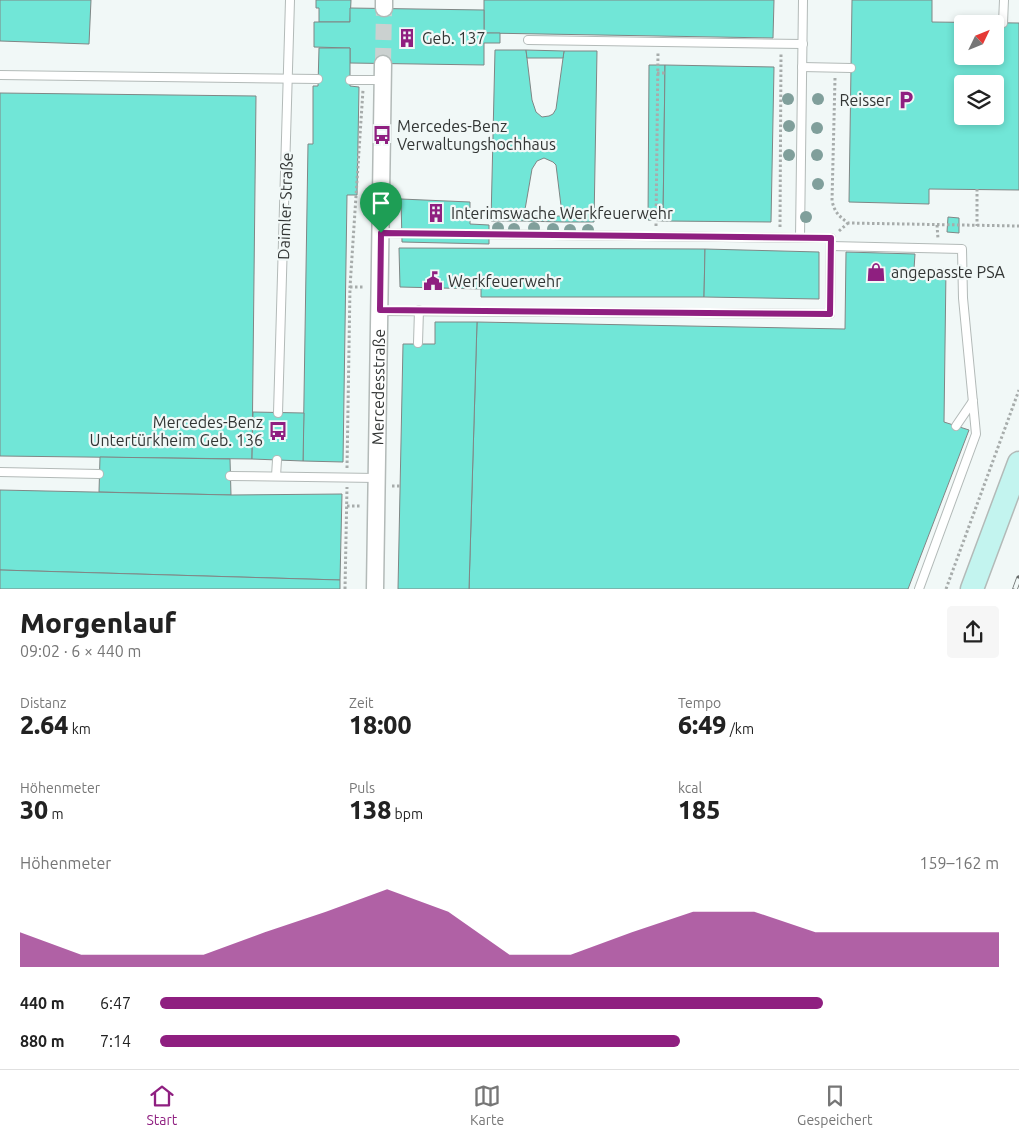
<!DOCTYPE html>
<html lang="de">
<head>
<meta charset="utf-8">
<style>
	body { margin:0; font-family:Ubuntu,sans-serif; background:#f6f6f6; color:#222; height:100vh; display:flex; flex-direction:column; font-size:19px; white-space:nowrap }
	* { box-sizing:border-box; margin:0 }
	p { font-size:16px; color:#767676 }
	.icon { flex:none; width:28px; height:28px; fill:none; stroke:currentColor; stroke-width:2; stroke-linecap:round; stroke-linejoin:round }
	.map { position:relative; height:589px; overflow:hidden }
	.sheet { display:flex; flex-direction:column; background:#fff; flex:1 }
	.sheet>* { flex:none }
	.needle { width:32px; rotate:47deg }
	.buttons { position:absolute; left:954px; top:15px; display:grid; gap:10px }
	.buttons a { display:grid; place-items:center; width:50px; height:50px; border-radius:5px; background:#fff; box-shadow:0 2px 8px #0003; font-size:25px }
	.pin { position:absolute; display:grid; place-items:center; width:42px; height:42px; color:#fff; margin:-51px -21px; border-radius:50% 50% 50% 0; rotate:-45deg; box-shadow:0 0 5px #0007 }
	.pin .icon { rotate:45deg }
	.round { display:grid; place-items:center; flex:none; width:52px; height:52px; border-radius:5px; background:#f6f6f6 }
	.overview { display:flex; align-items:center; justify-content:space-between; height:85px; padding:0 20px }
	h1 { font-size:28px; font-weight:800; line-height:38px }
	.stats { display:grid; grid-template-columns:repeat(3,1fr); gap:8px; height:85px; padding:5px 20px }
	.stats div { display:grid; align-content:center }
	.stats b { font-size:25px; font-weight:800 }
	.stats small { font-size:14px; font-weight:400 }
	.stats p { font-size:14px }
	.chart { height:140px; padding:10px 20px }
	.chart p { display:flex; justify-content:space-between }
	.chart svg { width:100%; height:90px; margin-top:5px; fill:#8f1f80; opacity:.7 }
	ul { padding:0 20px; list-style:none; font-size:16px }
	li { display:grid; grid-template-columns:80px 60px 1fr; align-items:center; height:38px }
	li i { height:12px; border-radius:6px; background:#8f1f80 }
	.tab-bar { display:flex; justify-content:space-around; align-items:center; height:70px; border-top:1px solid #e0e0e0; background:#fff; font-size:14px; color:#767676 }
	.tab-bar a { display:grid; justify-items:center; gap:2px }
	.tab-bar .current { color:#8f1f80 }
	.map>svg:first-child { display:block }
</style>
</head>
<body>
<div class="map">
<svg width="1019" height="589" viewBox="0 0 1019 589">
	<rect width="100%" height="100%" fill="#f1f8f7"/>
	<g fill="#71e6d7" stroke="#808685" fill-rule="evenodd">
		<path d="M0,0H91L89,44L0,41Z"/>
		<path d="M316,0H351L350,22H319V8H316Z"/>
		<path d="M484,0H774L773,38L484,33Z"/>
		<path d="M852,0H932V22L1019,23V190L929,189V204L849,202ZM962,24H995V56H962ZM962,84H995V116H962Z"/>
		<path d="M350,8L484,10V33H500V43H484V65L350,63V48L314,47V22H350Z"/>
		<path d="M319,48H350V86L359,87L357,195H347L343,462L303,461L308,144H313V86H318Z"/>
		<path d="M495,50H526L532,100L536,112L542,117L549,116L553,114L556,109L564,51H597L594,222H563L556,165L553,162L544,158L537,161L532,169L523,221H491Z"/>
		<path d="M526,50L564,51L563,58H527Z"/>
		<path d="M649,65H665L663,221L648,220Z"/>
		<path d="M665,65L774,67L771,222L663,221Z"/>
		<path d="M0,93L256,96L252,459L0,456Z"/>
		<path d="M401,199L470,202V224L489,225V244L402,242Z"/>
		<path d="M524,216H562L563,222L523,221Z"/>
		<path d="M948,217L959,218V233L947,232Z"/>
		<path d="M399,248L705,249L704,297H481V289L400,287Z"/>
		<path d="M705,249L819,252V299L704,297Z"/>
		<path d="M846,252L915,254L914,269H946L944,422L969,430L908,589H469L477,322L845,329Z"/>
		<path d="M435,322H477L469,589H398L403,344H435Z"/>
		<path d="M253,412L304,413L303,461L252,459Z"/>
		<path d="M100,457L230,459L231,495L99,492Z"/>
		<path d="M0,490L231,495L342,494L340,580L0,570Z"/>
		<path d="M0,570L340,580V589H0Z"/>
	</g>
	<g fill="none" stroke-linecap="round" stroke-linejoin="round">
		<path stroke="#cbd1d0" stroke-width="16" stroke-dasharray="16 8" stroke-linecap="butt" d="M383,64L384,8"/>
		<g stroke="#b3bab8" stroke-width="10">
			<g id="service">
				<path d="M1003,23L1004,0"/>
				<path d="M528,40L803,44"/>
				<path d="M802,67L851,68"/>
				<path d="M0,75L318,79"/>
				<path d="M350,80H383"/>
				<path d="M381,233L800,238"/>
				<path d="M831,246L962,249L963,298L976,434L919,589"/>
				<path d="M380,311L830,314L831,238H800L803,0"/>
				<path d="M418,343L419,310"/>
				<path d="M278,413L290,0"/>
				<path d="M956,426L973,401"/>
				<path d="M0,472L99,474"/>
				<path d="M230,476L377,478"/>
				<path d="M276,476L277,460"/>
			</g>
		</g>
		<g stroke="#b3bab8" stroke-width="19">
			<g id="minor">
				<path d="M384,8V0"/>
				<path id="s1" d="M375,589L383,64"/>
			</g>
		</g>
		<g stroke="#b3bab8" stroke-width="25">
			<path id="secondary" d="M972,589L1019,463"/>
		</g>
		<g stroke="#a7acab" stroke-width="3" stroke-dasharray="2.5 2.5" stroke-linecap="butt">
			<path d="M657,73H665"/>
			<path d="M835,78L832,201C835,213 839,216 848,223L1019,226"/>
			<path d="M977,189V226"/>
			<path d="M937,225L938,239"/>
			<path d="M656,226L658,52"/>
			<path d="M780,227L781,53"/>
			<path d="M839,231L848,223"/>
			<path d="M350,287H365"/>
			<path d="M347,468L350,287L363,90"/>
			<path d="M392,486H400"/>
			<path d="M347,506H361"/>
			<path d="M345,589L347,487"/>
			<path d="M946,589L1019,390"/>
		</g>
		<use href="#service" stroke="#fff" stroke-width="8"/>
		<use href="#minor" stroke="#fff" stroke-width="16"/>
		<use href="#secondary" stroke="#c3f4ef" stroke-width="22"/>
		<g stroke="#686c6b" stroke-width="5.5">
			<path id="rail" d="M1015,589L1019,578"/>
		</g>
		<use href="#rail" stroke="#f1f8f7" stroke-width="4" stroke-dasharray="11" stroke-linecap="butt"/>
	</g>
	<g fill="#809f9b">
		<circle cx="788" cy="99" r="6"/>
		<circle cx="818" cy="99" r="6"/>
		<circle cx="789" cy="126" r="6"/>
		<circle cx="817" cy="128" r="6"/>
		<circle cx="789" cy="155" r="6"/>
		<circle cx="817" cy="155" r="6"/>
		<circle cx="818" cy="184" r="6"/>
		<circle cx="806" cy="217" r="6"/>
		<circle cx="498" cy="228" r="6"/>
		<circle cx="534" cy="228" r="6"/>
		<circle cx="514" cy="229" r="6"/>
		<circle cx="553" cy="229" r="6"/>
		<circle cx="570" cy="230" r="6"/>
		<circle cx="588" cy="230" r="6"/>
	</g>
	<g fill="none" stroke-linecap="round" stroke-linejoin="round">
		<g stroke="#fff" stroke-width="10">
			<path id="route" d="M381,233L831,238L830,314L380,310Z"/>
		</g>
		<use href="#route" stroke="#8f1f80" stroke-width="6"/>
	</g>
	<defs>
		<g id="building-bare" transform="scale(1.5)"><path d="M-4-6H4V6H1V3H-1V6H-4ZM-2.5-4.3h1.7v1.8h-1.7ZM.8-4.3h1.7v1.8H.8ZM-2.5-1h1.7V.8h-1.7ZM.8-1h1.7V.8H.8Z" fill="#8f1f80" stroke="#f1f8f7" stroke-width="2.5" paint-order="stroke"/></g>
		<g id="parking-bare" transform="scale(1.5)"><path d="M-3.5-5.5H1a3.5 3.5 0 0 1 0 7H-1V5.5H-3.5ZM-1-3.4V-.6H.8a1.4 1.4 0 0 0 0-2.8Z" fill="#8f1f80" stroke="#f1f8f7" stroke-width="2.5" paint-order="stroke"/></g>
		<g id="bus-bare" transform="scale(1.5)"><path d="M-5-6H5V4H4V6H2V4H-2V6H-4V4H-5ZM-3.5-4V0h7V-4ZM-3.5 1.2v1.5H-2V1.2ZM2 1.2v1.5H3.5V1.2Z" fill="#8f1f80" stroke="#f1f8f7" stroke-width="2.5" paint-order="stroke"/></g>
		<g id="shop-bare" transform="scale(1.5)"><path d="M-5-2.5h2.3a2.7 3.5 0 0 1 5.4 0H5L5.5 6h-11ZM-1.5-2.5h3a1.5 2.3 0 0 0-3 0Z" fill="#8f1f80" stroke="#f1f8f7" stroke-width="2.5" paint-order="stroke"/></g>
		<g id="civic-bare" transform="scale(1.5)"><path d="M-.6-6.5H3V-4.5H.6V-3L4-1V1h2V6H-6V1h2V-1L-.6-3ZM-1.2 2.5V6h2.4V2.5Z" fill="#8f1f80" stroke="#f1f8f7" stroke-width="2.5" paint-order="stroke"/></g>
	</defs>
	<g fill-rule="evenodd">
		<use href="#building-bare" x="407" y="38"/>
		<use href="#parking-bare" x="906" y="100"/>
		<use href="#bus-bare" x="382" y="135"/>
		<use href="#building-bare" x="436" y="213"/>
		<use href="#shop-bare" x="876" y="272"/>
		<use href="#civic-bare" x="433" y="281"/>
		<use href="#bus-bare" x="278" y="431"/>
	</g>
	<g text-anchor="middle" dominant-baseline="central" stroke-width="4.5" stroke-linejoin="round" paint-order="stroke">
		<g font-size="16" fill="#333635" stroke="#f1f8f7" text-anchor="start">
			<text x="422" y="38">Geb. 137</text>
			<text x="891" y="100" text-anchor="end">Reisser</text>
			<text x="397" y="126">Mercedes-Benz<tspan x="397" dy="18">Verwaltungshochhaus</tspan></text>
			<text x="451" y="213">Interimswache Werkfeuerwehr</text>
			<text x="891" y="272">angepasste PSA</text>
			<text x="448" y="281">Werkfeuerwehr</text>
			<text x="263" y="422" text-anchor="end">Mercedes-Benz<tspan x="263" dy="18">Untertürkheim Geb. 136</tspan></text>
		</g>
		<g font-size="16" fill="#333635" stroke="#f1f8f7">
			<text transform="translate(285 206) rotate(-88)">Daimler Straße</text>
			<text stroke="none"><textPath href="#s1" startOffset="202">Mercedesstraße</textPath></text>
		</g>
	</g>
</svg>
<div class="buttons">
<a><svg class="needle" viewBox="-14 -14 28 28"><path d="M0-13l5 13h-10z" fill="#e53935"/><path d="M0 13l5-13h-10z" fill="#767676"/></svg></a>
<a><svg class="icon" aria-label="layers" viewBox="0 0 24 24"><path d="M12 4l9 5-9 5-9-5zM3 14l9 5 9-5"/></svg></a>
</div>
<div class="pin" style="left:381px;top:233px;background:#1e9e55"><svg class="icon" aria-label="arrive" viewBox="0 0 24 24"><path d="M6 21V4h12l-3 4 3 4H6"/></svg></div>
</div>
<section class="sheet">
<div class="overview"><div><h1>Morgenlauf</h1><p>09:02 · 6 × 440 m</p></div><a class="round"><svg class="icon" aria-label="share" viewBox="0 0 24 24"><path d="M12 15V3M7 8l5-5 5 5M5 13v7h14v-7"/></svg></a></div>
<div class="stats">
<div><p>Distanz</p><b>2.64<small> km</small></b></div>
<div><p>Zeit</p><b>18:00</b></div>
<div><p>Tempo</p><b>6:49<small> /km</small></b></div>
</div>
<div class="stats">
<div><p>Höhenmeter</p><b>30<small> m</small></b></div>
<div><p>Puls</p><b>138<small> bpm</small></b></div>
<div><p>kcal</p><b>185</b></div>
</div>
<div class="chart"><p><span>Höhenmeter</span>159–162 m</p>
<svg viewBox="0 0 160 44" preserveAspectRatio="none"><path d="M0 44V27L10 38L20 38L30 38L40 27L50 17L60 6L70 17L80 38L90 38L100 27L110 17L120 17L130 27L140 27L150 27L160 27V44z"/></svg>
</div>
<ul>
<li><b>440 m</b>6:47<i style="width:79%"></i></li>
<li><b>880 m</b>7:14<i style="width:62%"></i></li>
</ul>
</section>
<nav class="tab-bar">
<a class="current"><svg class="icon" aria-label="home" viewBox="0 0 24 24"><path d="M3 11l9-7 9 7M6 9v11h12V9"/></svg>Start</a>
<a><svg class="icon" aria-label="map" viewBox="0 0 24 24"><path d="M3 6l6-2 6 2 6-2v14l-6 2-6-2-6 2zM9 4v14M15 6v14"/></svg>Karte</a>
<a><svg class="icon" aria-label="saved" viewBox="0 0 24 24"><path d="M7 4h10v16l-5-4-5 4z"/></svg>Gespeichert</a>
</nav>
</body>
</html>
